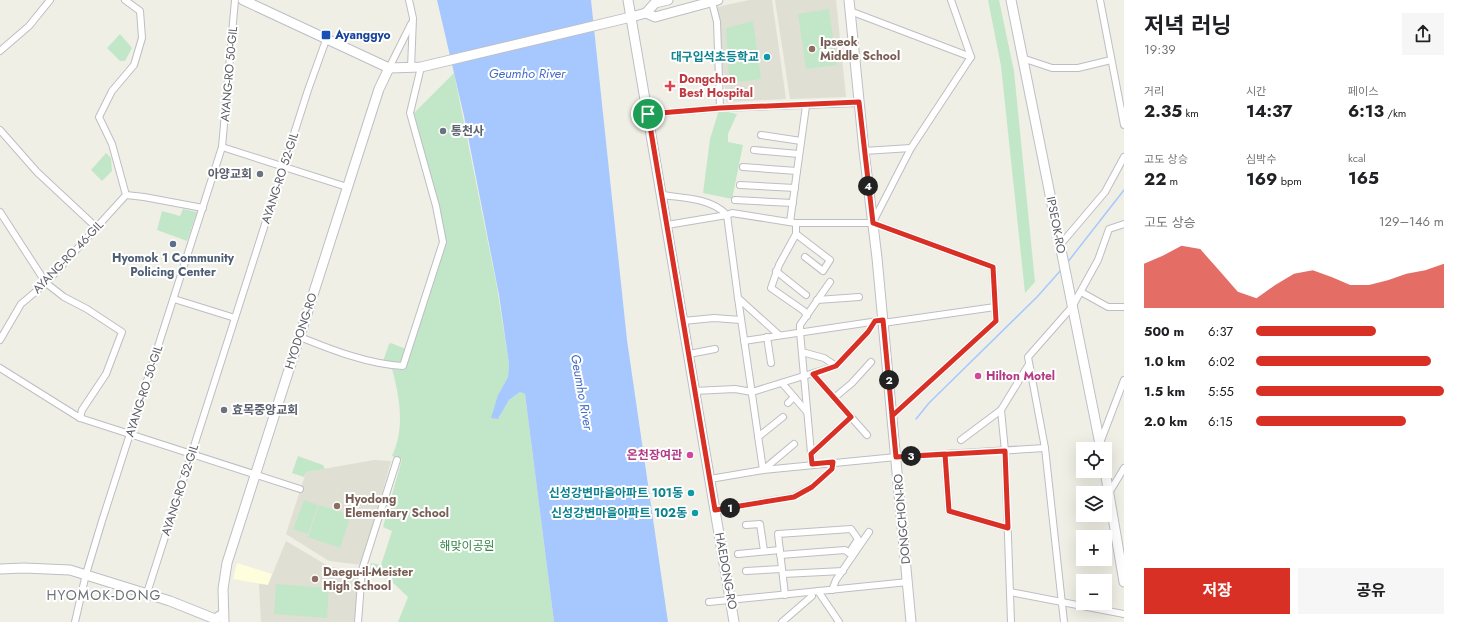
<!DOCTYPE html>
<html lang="ko">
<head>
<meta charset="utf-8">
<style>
	body { margin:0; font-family:Jost,"Noto Sans KR",sans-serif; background:#f6f6f6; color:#202124; height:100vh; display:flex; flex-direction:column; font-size:15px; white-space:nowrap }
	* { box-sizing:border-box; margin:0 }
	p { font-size:13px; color:#757577 }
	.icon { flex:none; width:22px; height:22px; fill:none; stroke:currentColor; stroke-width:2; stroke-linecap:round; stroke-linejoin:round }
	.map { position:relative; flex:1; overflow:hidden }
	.details { display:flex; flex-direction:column; background:#fff; width:340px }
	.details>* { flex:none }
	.buttons { position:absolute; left:1076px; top:442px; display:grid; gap:8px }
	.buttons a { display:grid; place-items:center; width:36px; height:36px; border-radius:0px; background:#fff; box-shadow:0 4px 16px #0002; font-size:20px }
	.pin { position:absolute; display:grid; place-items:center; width:34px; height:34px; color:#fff; margin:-17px; border:2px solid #fff; border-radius:50%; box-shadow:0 1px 4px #0007 }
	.km { position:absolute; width:20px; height:20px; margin:-10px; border-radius:50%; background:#222; color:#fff; font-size:11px; line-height:20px; text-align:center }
	.round { display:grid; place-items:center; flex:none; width:42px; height:42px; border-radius:0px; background:#f6f6f6 }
	.headline { display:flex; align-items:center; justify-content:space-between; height:68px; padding:0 20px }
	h1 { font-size:22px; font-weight:700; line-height:30px }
	.stats { display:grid; grid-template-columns:repeat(3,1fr); gap:6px; height:68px; padding:4px 20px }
	.stats div { display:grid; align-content:center }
	.stats b { font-size:17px; font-weight:700 }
	.stats small { font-size:11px; font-weight:400 }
	.stats p { font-size:11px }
	.chart { height:112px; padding:8px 20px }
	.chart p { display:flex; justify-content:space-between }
	.chart svg { width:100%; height:72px; margin-top:4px; fill:#d93025; opacity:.7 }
	.cta { display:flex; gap:8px; margin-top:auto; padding:8px 20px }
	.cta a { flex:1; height:46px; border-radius:0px; background:#d93025; color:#fff; font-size:16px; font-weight:700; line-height:46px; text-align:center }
	.cta a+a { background:#f6f6f6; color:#202124 }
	ul { padding:0 20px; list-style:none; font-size:13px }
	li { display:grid; grid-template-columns:64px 48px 1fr; align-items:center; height:30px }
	li i { height:10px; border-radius:5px; background:#d93025 }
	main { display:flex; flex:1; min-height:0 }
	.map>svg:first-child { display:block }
</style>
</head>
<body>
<main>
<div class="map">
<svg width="1124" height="622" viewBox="0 0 1124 622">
	<rect width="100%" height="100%" fill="#f0efe5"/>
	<path fill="#fefddc" d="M237,563L272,574L268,585L233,579Z"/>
	<g fill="#e0dfd3">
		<path d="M749,0H772L786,99L726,102L717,7Z"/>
		<path d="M775,0H836L846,97L790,99Z"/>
		<path d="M374,460L391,461L362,565L329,561L286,534L306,472Z"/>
		<path d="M286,541L328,566L359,573L356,622H261L259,584L268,585Z"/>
	</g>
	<g fill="#c2e7c8">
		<path d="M988,0H999L1014,71L1035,282L1025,293L1001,66Z"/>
		<path d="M829,9L837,65L806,69L798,14Z"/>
		<path d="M753,21L761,79L729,83L726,28Z"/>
		<path d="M120,34L132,48L125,61H120L107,48Z"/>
		<path d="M454,73L497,287L509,364L508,377L498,395V419L509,400L520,392L525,394L554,622H398L408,597L390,580L365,571L366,565L370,567L371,563L381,565L392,531L383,527L402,459L392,456C405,428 400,398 392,369L403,370L445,247L439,207L414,113Z"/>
		<path d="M719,110L737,114L728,134V142L743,145L732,199L703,193L710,139Z"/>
		<path d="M106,153L111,158L112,171L102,181L91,170Z"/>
		<path d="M183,209L197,212L187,241L157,230L162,211L180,216Z"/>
		<path d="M391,343L406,349L402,363L398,365L383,361L389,344Z"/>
		<path d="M298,456L323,465L325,469L306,472L304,477L292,473Z"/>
		<path d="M304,500L318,505L308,534L293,529Z"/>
		<path d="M319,505L351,515L340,548L308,537Z"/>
		<path d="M276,584L329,588L327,618L274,614Z"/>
	</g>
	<path fill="#a6c8ff" d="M437,0H591L627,340L668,622H554L525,394L520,392L509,400L498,419L491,418L498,395L508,377L509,364L499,295L464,116Z"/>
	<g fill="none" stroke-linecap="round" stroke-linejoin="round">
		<g stroke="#a6c8ff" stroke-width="1.5">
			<path d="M1067,263L1124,190"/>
			<path d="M916,419L929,403L1037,297L1061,270"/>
		</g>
		<g stroke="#bdbec4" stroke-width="8">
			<g id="street">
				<path d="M409,0L413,18L411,68"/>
				<path d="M951,0L971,57"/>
				<path d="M1100,0L1124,125"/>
				<path d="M850,11L971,57"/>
				<path d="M0,51L29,26L50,0"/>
				<path d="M1022,58L1052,68H1078L1111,60"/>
				<path d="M389,68L411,24"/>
				<path d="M720,108L859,103"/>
				<path d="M648,114L720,108L717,22L712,2"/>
				<path d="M0,130L37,172L97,228"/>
				<path d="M761,135L801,141"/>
				<path d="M222,147L347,187"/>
				<path d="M754,150L799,154"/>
				<path d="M864,151L911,148"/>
				<path d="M743,167L797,171"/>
				<path d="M740,185L795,188"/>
				<path d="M126,195L144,197L203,208"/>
				<path d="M662,195C683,198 711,198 727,215L738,298L763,470L710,479"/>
				<path d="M735,200L793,203"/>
				<path d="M0,212L46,283L64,297L87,309L122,332L106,374L82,410L80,418"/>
				<path d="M790,222L806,106"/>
				<path d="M873,222L911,148L971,57"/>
				<path d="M796,223V234L830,260L823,271L805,257"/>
				<path d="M667,225L727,215L732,213L795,223H873L993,267L996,321L892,416"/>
				<path d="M796,234L779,265L771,288L804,311L807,316"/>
				<path d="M1060,245L1105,192L1124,157"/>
				<path d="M776,271L806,295"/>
				<path d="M1081,292L1108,307H1124"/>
				<path d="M738,298L779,335"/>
				<path d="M174,299L235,318"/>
				<path d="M817,300L859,297"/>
				<path d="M683,321L714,318L741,320"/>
				<path d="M883,323L995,307"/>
				<path d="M300,337C332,350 368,364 403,366L443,242L436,206L410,113L421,67"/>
				<path d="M767,337L771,363"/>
				<path d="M0,340L21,304L46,283L126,195L112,144L99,117L112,91L134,65L142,38L140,11L125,0"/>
				<path d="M744,341L878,321"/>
				<path d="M802,352L824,358L836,366"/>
				<path d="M689,354L715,349"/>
				<path d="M0,368L80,418L300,489"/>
				<path d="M782,383L807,412"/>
				<path d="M694,391L735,389L752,392L836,366L868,332L875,321"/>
				<path d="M834,398L852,383L871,362"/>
				<path d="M788,403L794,397"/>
				<path d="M1001,410L1005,451L1011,622"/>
				<path d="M851,417L867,435"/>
				<path d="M758,437L783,417"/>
				<path d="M961,440L1001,410L1029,364"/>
				<path d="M1100,443L1124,380"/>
				<path d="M811,454L851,417L813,374"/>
				<path d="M945,454L949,511L1008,528"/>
				<path d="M812,464L800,332V325L830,282"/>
				<path d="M763,470L896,457L1045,448"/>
				<path d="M763,470L794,444"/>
				<path d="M1109,493L1124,468"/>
				<path d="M715,510L793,497L812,487L832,469L833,462"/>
				<path d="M746,525L760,524L764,551"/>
				<path d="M738,554L780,550"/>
				<path d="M780,555L845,550L849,553L858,539L851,529L778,534L785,595"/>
				<path d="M746,571L782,569"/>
				<path d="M783,574L843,571"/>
				<path d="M832,590L836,580L869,532"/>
				<path d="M818,591L839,622"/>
				<path d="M1010,592L1124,614"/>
				<path d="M147,593L308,90L326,40"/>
				<path d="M709,602L908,582"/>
				<path d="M75,622L86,574L102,521L222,147L235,0"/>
				<path d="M358,622L362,570L397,460"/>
				<path d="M782,622L812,596L811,592"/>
				<path d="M1064,622L1045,448L1028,357L1072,307L1098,260L1109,229L1124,224"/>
			</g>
		</g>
		<g stroke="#bebfc6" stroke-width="11">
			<g id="secondary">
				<path d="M243,0L389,68L421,67L631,17L646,13L655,3L668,0"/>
				<path d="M628,0L734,622"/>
				<path d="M849,0L864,151L877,258L911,622"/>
				<path d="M1011,0L1101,449"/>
				<path d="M646,13L655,17L718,0"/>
				<path d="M1105,471L1124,582"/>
				<path d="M0,569L24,568L70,570L170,601L215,619L223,614"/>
				<path d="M224,622L223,589L227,563L379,89L389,68"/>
			</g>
		</g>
		<use href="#street" stroke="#fff" stroke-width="6"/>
		<use href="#secondary" stroke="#fff" stroke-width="9"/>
	</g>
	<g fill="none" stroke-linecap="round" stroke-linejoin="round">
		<g stroke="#fff" stroke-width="8">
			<path id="route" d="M648,114L715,510L794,497L812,487L832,469L833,462L812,464L811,454L851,417L813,374L836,366L868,332L875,321L883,320L896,457C933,455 969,453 1005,451L1008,528L949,511L945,454L896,457L892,416L996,321L993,267L873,223L859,102L720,108L648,114"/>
		</g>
		<use href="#route" stroke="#d93025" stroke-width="5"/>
	</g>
	<rect fill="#1a4fb4" stroke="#fff" stroke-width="1.5" x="321" y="30" width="10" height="10" rx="2"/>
	<g fill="#8d6e63" stroke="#fff" stroke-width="1.5">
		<circle cx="812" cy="49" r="4"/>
		<circle cx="337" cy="506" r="4"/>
		<circle cx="315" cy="579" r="4"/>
	</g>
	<g fill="#0f9aa8" stroke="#fff" stroke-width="1.5">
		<circle cx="767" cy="57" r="4"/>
		<circle cx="691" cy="493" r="4"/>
		<circle cx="695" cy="513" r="4"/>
	</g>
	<path fill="#e0444e" stroke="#fff" stroke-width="1.5" d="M668 80h4v4h4v4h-4v4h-4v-4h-4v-4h4z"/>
	<g fill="#6b7280" stroke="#fff" stroke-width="1.5">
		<circle cx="443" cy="131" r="4"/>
		<circle cx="260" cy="174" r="4"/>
		<circle cx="224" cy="410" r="4"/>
	</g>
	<circle fill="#5c6f8a" stroke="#fff" stroke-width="1.5" cx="173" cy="244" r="4"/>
	<g fill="#d1479c" stroke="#fff" stroke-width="1.5">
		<circle cx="978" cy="376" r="4"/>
		<circle cx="690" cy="455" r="4"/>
	</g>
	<g text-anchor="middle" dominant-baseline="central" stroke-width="4" stroke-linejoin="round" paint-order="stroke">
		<g font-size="12" font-weight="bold" fill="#164399" stroke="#fff" text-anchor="start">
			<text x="335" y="35">Ayanggyo</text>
		</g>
		<g font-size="12" font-weight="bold" fill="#785e54" stroke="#fff" text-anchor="start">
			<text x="820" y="42">Ipseok<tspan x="820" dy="14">Middle School</tspan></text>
			<text x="345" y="499">Hyodong<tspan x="345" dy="14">Elementary School</tspan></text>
			<text x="323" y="572">Daegu-il-Meister<tspan x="323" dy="14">High School</tspan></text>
		</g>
		<g font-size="12" font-weight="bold" fill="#0d838f" stroke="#fff" text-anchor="end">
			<text x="759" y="57">대구입석초등학교</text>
			<text x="683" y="493">신성강변마을아파트 101동</text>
			<text x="687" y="513">신성강변마을아파트 102동</text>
		</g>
		<g font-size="12" fill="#5d5f66" stroke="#fff">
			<text transform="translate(229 74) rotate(-85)">AYANG-RO 50-GIL</text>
			<text transform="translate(280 178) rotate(-72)">AYANG-RO 52-GIL</text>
			<text transform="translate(1056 225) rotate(79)">IPSEOK-RO</text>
			<text transform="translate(68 257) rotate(-46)">AYANG-RO 46-GIL</text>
			<text transform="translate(301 331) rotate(-72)">HYODONG-RO</text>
			<text transform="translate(144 391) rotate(-72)">AYANG-RO 50-GIL</text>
			<text transform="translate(180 490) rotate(-72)">AYANG-RO 52-GIL</text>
			<text transform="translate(902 519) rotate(-95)">DONGCHON-RO</text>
			<text transform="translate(726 571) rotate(80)">HAEDONG-RO</text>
		</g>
		<g font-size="12" font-weight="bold" fill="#be3a42" stroke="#fff" text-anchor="start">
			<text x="679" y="79">Dongchon<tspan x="679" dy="14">Best Hospital</tspan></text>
		</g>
		<g font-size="12" font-weight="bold" fill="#5b616d" stroke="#fff" text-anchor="start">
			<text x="451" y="131">통천사</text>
			<text x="252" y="174" text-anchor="end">아양교회</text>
			<text x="232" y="410">효목중앙교회</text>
		</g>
		<g font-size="12" font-weight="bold" fill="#4e5e75" stroke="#fff">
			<text x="173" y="258">Hyomok 1 Community<tspan x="173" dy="14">Policing Center</tspan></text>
		</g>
		<g font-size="12" font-weight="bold" fill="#b23c85" stroke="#fff" text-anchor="start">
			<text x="986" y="376">Hilton Motel</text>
			<text x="682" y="455" text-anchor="end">온천장여관</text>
		</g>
		<g font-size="12" fill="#348646" stroke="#fff">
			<text x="467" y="546">해맞이공원</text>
		</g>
		<g font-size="13" font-style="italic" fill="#456dc6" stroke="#fff">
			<text x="527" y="73">Geumho River</text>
			<text transform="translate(582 392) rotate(80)">Geumho River</text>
		</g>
		<g font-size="14" letter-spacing="1" fill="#6e7178" stroke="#fff">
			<text x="104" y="595">HYOMOK-DONG</text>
		</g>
	</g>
</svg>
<div class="buttons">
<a><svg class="icon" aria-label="locate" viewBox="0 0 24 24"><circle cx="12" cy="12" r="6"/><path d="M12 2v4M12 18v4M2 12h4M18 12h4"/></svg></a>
<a><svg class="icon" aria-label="layers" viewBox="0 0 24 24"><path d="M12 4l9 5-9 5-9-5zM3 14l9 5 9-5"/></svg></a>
<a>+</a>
<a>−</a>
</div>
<div class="pin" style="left:648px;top:114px;background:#1e9e55"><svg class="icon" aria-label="arrive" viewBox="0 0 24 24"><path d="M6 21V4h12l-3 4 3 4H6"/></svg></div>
<b class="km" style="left:730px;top:508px">1</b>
<b class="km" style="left:889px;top:380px">2</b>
<b class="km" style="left:911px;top:456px">3</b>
<b class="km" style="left:868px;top:186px">4</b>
</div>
<section class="details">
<div class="headline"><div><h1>저녁 러닝</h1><p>19:39</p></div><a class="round"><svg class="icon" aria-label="share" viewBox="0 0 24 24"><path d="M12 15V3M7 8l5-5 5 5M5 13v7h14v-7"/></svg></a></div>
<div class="stats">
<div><p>거리</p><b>2.35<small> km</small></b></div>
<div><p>시간</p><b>14:37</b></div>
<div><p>페이스</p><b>6:13<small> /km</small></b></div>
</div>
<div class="stats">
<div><p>고도 상승</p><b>22<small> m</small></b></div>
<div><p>심박수</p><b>169<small> bpm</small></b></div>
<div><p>kcal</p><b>165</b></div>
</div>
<div class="chart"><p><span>고도 상승</span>129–146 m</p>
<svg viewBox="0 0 160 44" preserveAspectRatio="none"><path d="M0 44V17L10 12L20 6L30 8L40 21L50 34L60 38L70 30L80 23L90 21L100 25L110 30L120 30L130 27L140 23L150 21L160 17V44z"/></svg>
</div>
<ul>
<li><b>500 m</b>6:37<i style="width:64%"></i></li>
<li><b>1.0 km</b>6:02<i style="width:93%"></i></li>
<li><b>1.5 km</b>5:55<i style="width:100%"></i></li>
<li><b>2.0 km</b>6:15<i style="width:80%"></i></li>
</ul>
<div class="cta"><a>저장</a><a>공유</a></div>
</section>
</main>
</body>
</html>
